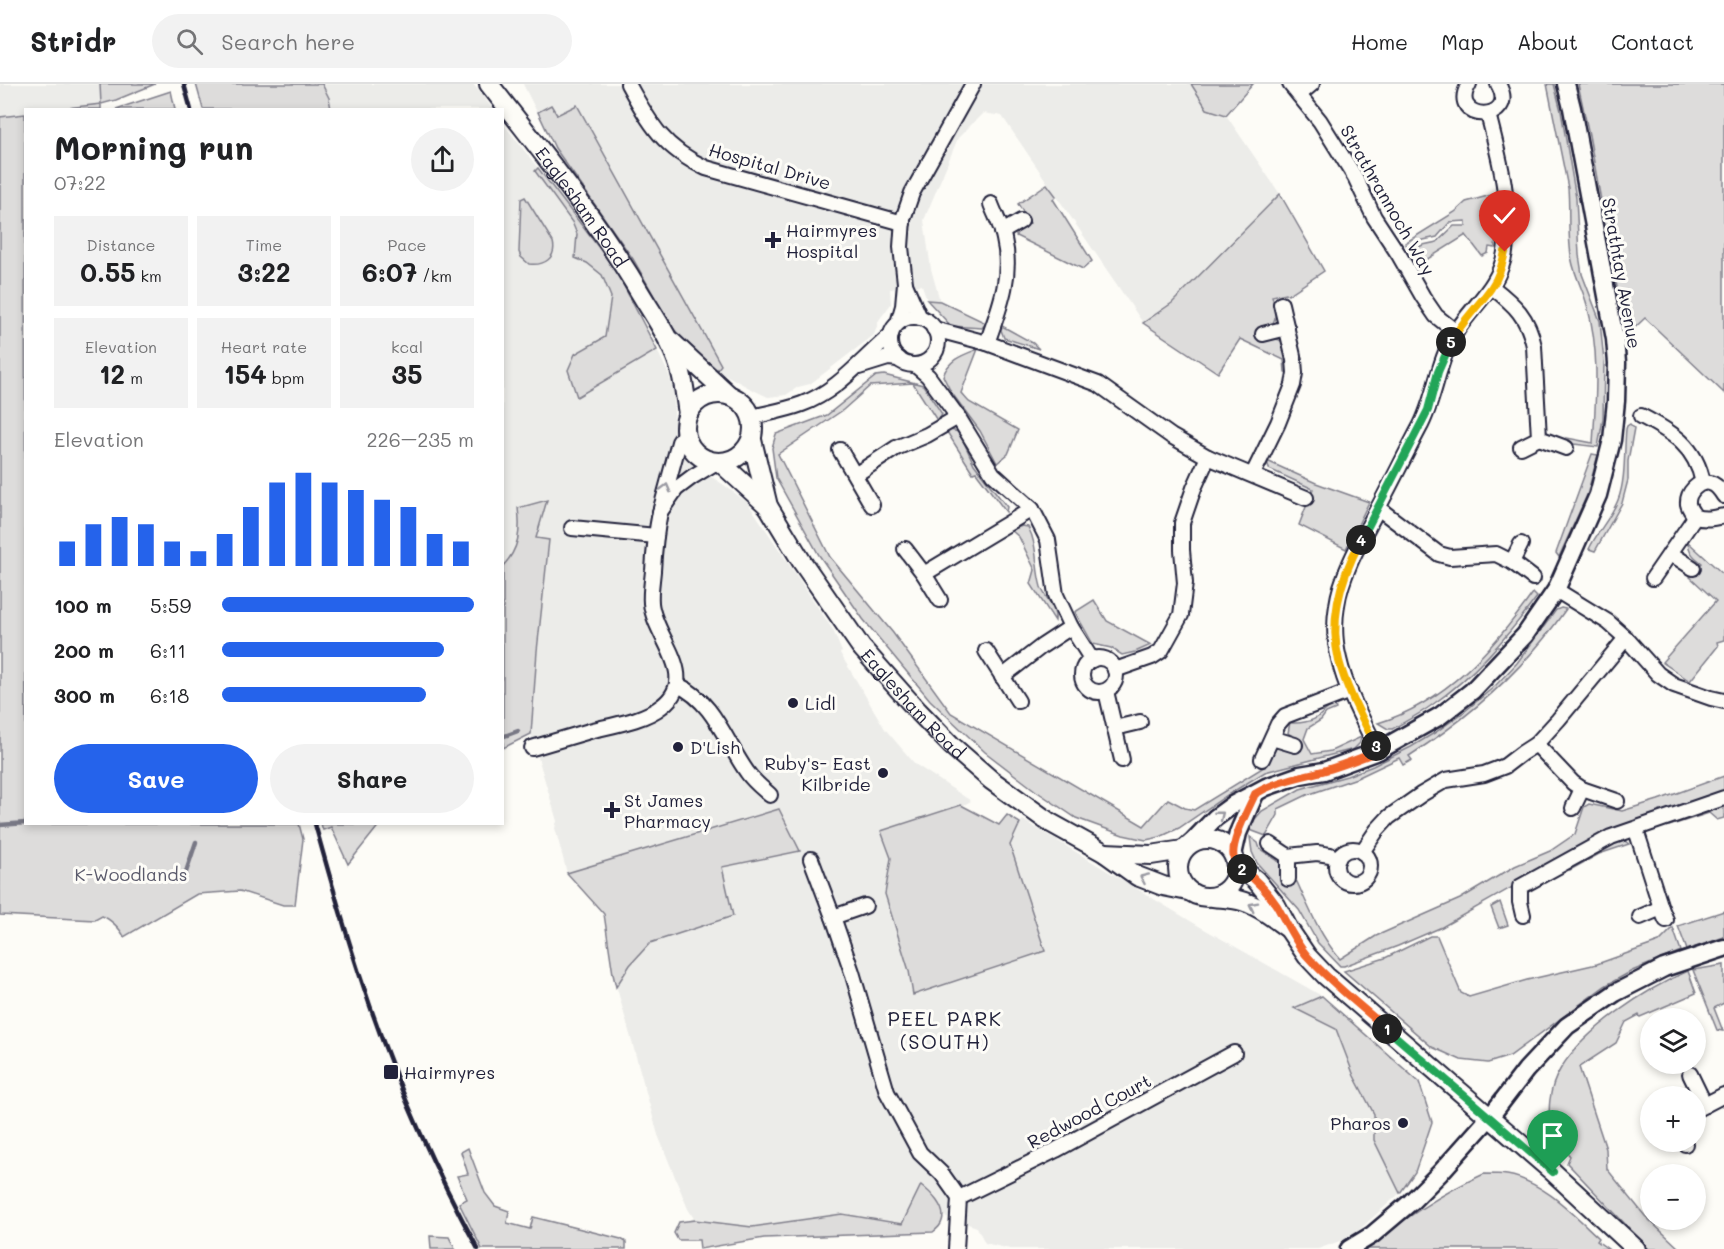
<!DOCTYPE html>
<html lang="en">
<head>
<meta charset="utf-8">
<style>
	body { margin:0; font-family:Mali,sans-serif; background:#f2f2f2; color:#202124; height:100vh; display:flex; flex-direction:column; font-size:22px; white-space:nowrap }
	* { box-sizing:border-box; margin:0 }
	p { font-size:20px; color:#757577 }
	.icon { flex:none; width:33px; height:33px; fill:none; stroke:currentColor; stroke-width:2; stroke-linecap:round; stroke-linejoin:round }
	.map { position:relative; flex:1; overflow:hidden }
	.panel { position:absolute; left:24px; top:24px; width:480px; height:717px; display:flex; flex-direction:column; background:#fff; border-radius:0px; box-shadow:0 3px 9px #0003 }
	.panel>* { flex:none }
	.fabs { position:absolute; left:1640px; top:924px; display:grid; gap:12px }
	.fabs a { display:grid; place-items:center; width:66px; height:66px; border-radius:50%; background:#fff; box-shadow:0 3px 9px #0003; font-size:30px }
	.pin { position:absolute; display:grid; place-items:center; width:51px; height:51px; color:#fff; margin:-62px -26px; border-radius:50% 50% 50% 0; rotate:-45deg; box-shadow:0 0 6px #0007 }
	.pin .icon { rotate:45deg }
	.km { position:absolute; width:30px; height:30px; margin:-15px; border-radius:50%; background:#222; color:#fff; font-size:16px; line-height:30px; text-align:center }
	.round { display:grid; place-items:center; flex:none; width:63px; height:63px; border-radius:32px; background:#f2f2f2 }
	.overview { display:flex; align-items:center; justify-content:space-between; height:102px; padding:0 30px }
	h1 { font-size:33px; font-weight:800; line-height:45px }
	.metrics { display:grid; grid-template-columns:repeat(3,1fr); gap:9px; height:102px; padding:6px 30px }
	.metrics div { display:grid; align-content:center; border-radius:0px; background:#f2f2f2; text-align:center }
	.metrics b { font-size:26px; font-weight:800 }
	.metrics small { font-size:16px; font-weight:400 }
	.metrics p { font-size:16px }
	.chart { height:168px; padding:12px 30px }
	.chart p { display:flex; justify-content:space-between }
	.chart svg { width:100%; height:108px; margin-top:6px; stroke:#2563eb; stroke-width:6 }
	.action { display:flex; gap:12px; margin-top:auto; padding:12px 30px }
	.action a { flex:1; height:69px; border-radius:36px; background:#2563eb; color:#fff; font-size:24px; font-weight:800; line-height:69px; text-align:center }
	.action a+a { background:#f2f2f2; color:#202124 }
	ul { padding:0 30px; list-style:none; font-size:20px }
	li { display:grid; grid-template-columns:96px 72px 1fr; align-items:center; height:45px }
	li i { height:15px; border-radius:8px; background:#2563eb }
	header { display:flex; align-items:center; gap:36px; box-sizing:border-box; height:84px; padding:0 30px; background:#fff; border-bottom:2px solid #e0e0e0 }
	header strong { font-size:28px }
	nav { display:flex; gap:33px; margin-inline-start:auto; font-size:21px }
	.search { width:420px; height:54px; background:#f2f2f2; display:flex; align-items:center; gap:15px; box-sizing:border-box; padding:0 21px; border-radius:33px; color:#757577; font-size:22px }
	.map>svg:first-child { display:block }
</style>
</head>
<body>
<header>
<strong>Stridr</strong>
<div class="search"><svg class="icon" aria-label="search" viewBox="0 0 24 24"><circle cx="10" cy="10" r="6"/><path d="M15 15l6 6"/></svg>Search here</div>
<nav><a>Home</a><a>Map</a><a>About</a><a>Contact</a></nav>
</header>
<div class="map">
<svg width="1724" height="1165" viewBox="0 0 1724 1165">
	<rect width="100%" height="100%" fill="#fdfcf7"/>
	<filter id="ink" filterUnits="userSpaceOnUse"><feTurbulence type="fractalNoise" baseFrequency=".0167" numOctaves="2"/><feDisplacementMap in="SourceGraphic" scale="12" xChannelSelector="R" yChannelSelector="G"/><feConvolveMatrix kernelMatrix="1 2 1 2 8 2 1 2 1" color-interpolation-filters="sRGB"/></filter>
	<g filter="url(#ink)">
		<g fill="#ecece9">
			<path d="M0,0H100L101,20L58,25L26,26L25,30L0,33Z"/>
			<path d="M322,0H473L493,25H331L329,14Z"/>
			<path d="M523,0H1253L1226,31L1280,110L1172,219L1143,239L1002,32L983,29L958,54L924,136L931,185L940,217L927,216L922,201L890,205L891,220L879,236L874,251L810,300L798,303L786,311L768,313L751,305L717,286L691,264L672,243L633,175L555,64Z"/>
			<path d="M502,38L538,84L535,88L572,138L577,150V161L587,179L602,191L611,214L605,253L575,270L577,312L657,266L669,291L674,310V333L682,367L707,390L724,401L748,419L833,546L842,568L840,569L885,645L915,680L971,717L962,722L999,741L1007,731L1020,739L1023,736L1197,841L1322,912L1295,924L1336,945L1354,992L1374,1030V1057L1400,1109L1351,1153L1318,1165H1010L985,1159L977,1143L944,1132L934,1111L903,1140L842,1130L752,1143L695,1136L688,1125L658,1051L613,890L604,830L567,789L555,744L557,737L531,650L537,567L549,456L536,455L547,416L520,441L518,458L510,474L503,482Z"/>
		</g>
		<g fill="#dddcdb" stroke="#807f8b" stroke-width="1.5">
			<path d="M100,0H155L116,16L101,20V25H58L101,20Z"/>
			<path d="M196,0H322L329,14L331,25H203Z"/>
			<path d="M1191,0H1253L1226,31L1207,25Z"/>
			<path d="M1547,0H1554L1561,27L1576,114L1579,171L1582,190L1600,237L1604,278L1603,335L1598,363L1574,360L1567,354L1593,359C1596,312 1600,267 1587,221C1583,206 1575,192 1572,177C1567,153 1570,128 1568,104Z"/>
			<path d="M1578,0H1724V309L1645,234L1626,252L1589,51Z"/>
			<path d="M171,7L175,25H116Z"/>
			<path d="M551,21L557,31L577,21L721,281L717,286L691,264L672,243L633,175L555,64L538,28Z"/>
			<path d="M25,30L26,740H299L303,755L295,821H283L240,807L197,810L124,853C121,845 110,835 102,832L95,836L0,831V33Z"/>
			<path d="M538,84L615,185L657,266L577,313L568,286L575,270L605,253L611,213L602,191L587,179L575,174L577,150L572,138L535,87Z"/>
			<path d="M1047,100L1056,112L1053,115L1092,177L1083,185L1016,152V149L1030,139L1018,120Z"/>
			<path d="M1280,110L1324,187L1288,211L1286,209L1272,212C1275,222 1278,230 1273,239L1260,243L1262,257C1266,256 1272,254 1276,255C1289,256 1288,280 1289,289L1285,288L1284,276L1240,255L1218,289L1143,239L1172,219Z"/>
			<path d="M1495,110L1497,131L1495,164L1489,163L1488,169L1482,172L1466,151L1418,181L1410,167L1423,161L1437,158L1454,142H1466V137L1450,138L1437,153L1419,157L1408,163L1405,159L1455,128L1466,118Z"/>
			<path d="M525,113L553,158C557,174 544,182 529,180L521,173L519,168L521,115Z"/>
			<path d="M927,216L940,217L986,239L982,244L951,242Z"/>
			<path d="M1002,242L1033,259L1039,265L1004,254L1001,246Z"/>
			<path d="M978,265L961,309L969,318L1018,346L1008,370L997,379L980,347L951,308L943,292C949,275 963,271 978,265Z"/>
			<path d="M884,291L923,301L942,330L938,338L913,299L870,302L843,326L778,370L830,473L893,549L951,629L1144,742L1168,715L1185,724L1194,726L1264,683L1272,666L1279,663L1294,668L1298,656L1288,649L1290,638C1296,641 1314,637 1319,632C1327,626 1323,626 1335,621L1336,625L1326,629L1321,636L1308,644L1304,655L1312,670L1331,667L1361,653L1360,659L1354,665L1265,688L1226,712L1179,744L1160,753L1146,756L1123,751L1076,734L1036,707L985,668L930,616L863,535L819,471L776,394L772,364L776,350L827,331L876,292Z"/>
			<path d="M1630,340L1634,344L1628,377V396L1622,419L1595,467L1589,465C1597,448 1611,434 1618,416C1626,396 1624,366 1626,345L1627,342Z"/>
			<path d="M950,346L959,348L974,380L1007,423L1006,428L976,388L973,389L947,348Z"/>
			<path d="M1592,370L1598,371L1587,411L1559,473L1556,469Z"/>
			<path d="M1267,377L1316,399L1369,418L1346,465L1299,441L1313,405L1269,385Z"/>
			<path d="M547,416L536,454L549,456L537,567L531,650L503,664V482C519,465 521,447 518,424Z"/>
			<path d="M1022,442L1028,443C1038,461 1035,483 1041,503C1045,514 1057,524 1055,537L1031,500L1035,486L1019,453L1011,446Z"/>
			<path d="M1688,458L1724,491V556L1717,558L1718,562L1690,597L1662,578L1716,517L1690,493L1702,479C1694,473 1689,469 1688,458Z"/>
			<path d="M1533,509L1537,513C1507,553 1474,592 1432,621C1420,630 1406,637 1392,645H1388L1378,639C1445,619 1494,564 1533,509Z"/>
			<path d="M1094,516L1107,537L1151,561L1135,568L1122,571L1111,564L1093,560L1075,528Z"/>
			<path d="M1561,524L1566,525C1525,585 1470,633 1409,672L1412,676L1403,681L1399,674L1357,694L1307,711L1278,725V731L1266,752L1250,746L1255,735L1262,727L1300,705L1347,692L1373,682L1411,663L1436,648L1464,628L1495,602L1517,579L1556,526Z"/>
			<path d="M1724,692V709L1551,781L1442,843L1398,862L1344,882H1340L1318,859L1299,826L1257,779L1252,768L1250,753L1258,759L1260,765L1277,776L1281,781L1282,798H1297C1309,825 1321,853 1340,875L1376,852L1460,815L1515,782L1550,767L1575,750L1584,723L1589,720L1622,727L1658,716Z"/>
			<path d="M1724,718V734L1717,736L1709,729L1669,742L1668,738Z"/>
			<path d="M961,721L999,741L1007,731L1020,739L1010,761L1045,867L913,911L909,887L885,810L891,774L881,747Z"/>
			<path d="M779,725L800,767L722,783L733,832L650,859L630,881L616,903L613,890L604,830L567,789Z"/>
			<path d="M321,740H380L348,780L331,743L323,746Z"/>
			<path d="M1622,755L1629,760L1599,770L1570,786V780L1618,756Z"/>
			<path d="M1500,818L1508,841L1499,844L1491,823Z"/>
			<path d="M1724,827V853L1687,866L1678,842Z"/>
			<path d="M1673,844L1681,867L1632,887L1605,902L1510,972L1488,979L1461,976L1432,963L1344,887L1385,874L1430,852H1437L1461,909L1469,913L1527,896L1597,880L1659,858Z"/>
			<path d="M1724,881V919L1714,924L1723,947L1717,946L1693,886Z"/>
			<path d="M1688,887L1696,909L1640,933L1639,931L1626,938L1616,959L1579,983L1606,1065L1607,1085L1645,1132L1680,1165H1649L1567,1079L1570,1072C1565,1066 1556,1058 1553,1050C1546,1029 1549,1003 1561,984C1585,945 1646,905 1688,887Z"/>
			<path d="M1322,912L1419,998L1432,1038L1415,1088L1400,1109L1374,1056V1030L1354,992L1336,945L1294,924Z"/>
			<path d="M468,1064L485,1109L495,1122L509,1127L507,1139L530,1145L533,1133L621,1155L626,1158V1165H482L459,1119L467,1115L457,1092L468,1090L461,1068Z"/>
			<path d="M1484,1090C1492,1090 1500,1090 1507,1091C1543,1097 1574,1131 1599,1154L1597,1157L1608,1165H1364C1402,1137 1441,1109 1484,1090Z"/>
			<path d="M921,1101C930,1108 947,1124 942,1137C941,1142 937,1145 933,1148L764,1154L700,1165L699,1156H678L674,1149L679,1138L695,1136L752,1143L842,1130L902,1140Z"/>
			<path d="M430,1152L449,1153L455,1165H431Z"/>
		</g>
		<g fill="none" stroke-linecap="round" stroke-linejoin="round">
			<g stroke="#787885" stroke-width="4.5">
				<path d="M502,653L518,647"/>
				<path d="M0,741L26,739"/>
				<path d="M183,797L196,758"/>
			</g>
			<g stroke="#22223b" stroke-width="18">
				<g id="minor">
					<path d="M628,0C650,40 663,64 706,84L903,139"/>
					<path d="M1290,0L1320,37L1355,93L1374,133L1399,171L1423,213L1436,232L1456,248"/>
					<path d="M1469,0C1446,39 1521,40 1498,0"/>
					<path d="M1299,11L1312,0"/>
					<path d="M1002,148L1021,137"/>
					<path d="M905,200L920,234"/>
					<path d="M1492,203C1515,221 1528,233 1534,262L1539,354L1521,363"/>
					<circle cx="914" cy="257" r="24"/>
					<path d="M898,239L903,222L905,199L901,163L903,135L912,109L973,0"/>
					<path d="M934,245L987,259L1098,300L1171,352L1208,373L1306,414"/>
					<path d="M1263,250L1287,244"/>
					<path d="M987,259C999,225 1013,192 1004,155C1002,143 995,131 991,120"/>
					<path d="M915,281L928,292L958,333L993,390L1032,425L1048,456L1056,511L1071,543L1092,576"/>
					<path d="M859,283L888,274L899,275"/>
					<path d="M1641,332C1672,348 1696,362 1703,399"/>
					<path d="M752,333C768,329 786,326 802,320C838,307 862,275 891,251"/>
					<path d="M685,349L679,358L660,428L676,405L692,393L715,379"/>
					<path d="M1539,354L1566,364"/>
					<path d="M840,366L872,421"/>
					<path d="M1253,390L1278,339L1293,301L1295,289L1294,276L1281,220"/>
					<path d="M855,391L896,364L927,351L958,333"/>
					<path d="M1724,412C1721,407 1716,400 1710,399C1698,396 1687,409 1688,420C1689,425 1693,429 1695,433C1706,436 1714,434 1724,432"/>
					<path d="M1378,424L1439,470L1450,473L1496,470L1512,478L1533,494"/>
					<path d="M572,444L656,452"/>
					<path d="M905,465L924,490L940,516"/>
					<path d="M1670,469L1693,484"/>
					<path d="M1512,478L1521,460"/>
					<path d="M924,490L1032,425"/>
					<path d="M1653,494L1695,433"/>
					<path d="M1556,506L1608,538L1626,554L1658,590L1674,601L1711,614L1724,617"/>
					<path d="M986,567L1018,617"/>
					<circle cx="1099" cy="591" r="17"/>
					<path d="M1115,586L1152,573L1161,567L1181,531L1185,499L1182,466V439L1194,404L1208,373"/>
					<path d="M1002,593L1042,562L1071,543"/>
					<path d="M678,601C714,618 725,657 747,688C753,697 762,704 770,711"/>
					<path d="M1106,607L1122,676"/>
					<path d="M1115,644L1140,638"/>
					<path d="M1272,654L1295,661"/>
					<path d="M1536,660L1573,699L1582,705L1617,717"/>
					<path d="M532,664C552,658 573,652 593,646C614,641 645,636 662,622C701,592 654,554 651,519C650,509 652,498 653,487C654,467 656,448 660,428"/>
					<path d="M1378,667C1364,638 1346,607 1339,575C1335,559 1334,539 1337,521C1341,490 1363,453 1377,426C1392,398 1406,369 1421,341C1436,311 1438,276 1456,248C1473,221 1500,202 1505,168C1512,121 1500,76 1488,30"/>
					<path d="M1262,675L1278,640L1285,632L1350,607"/>
					<path d="M1573,724L1582,705"/>
					<path d="M1636,746L1661,824L1666,836"/>
					<path d="M1270,760L1288,772L1317,769L1330,771L1338,775"/>
					<circle cx="1353" cy="782" r="17"/>
					<path d="M1362,768L1377,746L1389,733L1422,710L1446,696L1484,690L1505,682L1522,669L1536,660L1558,636L1626,554"/>
					<path d="M1288,772V795"/>
					<path d="M811,775L833,833L852,888L887,1008L920,1069L942,1090L959,1114L956,1165"/>
					<path d="M1523,831L1520,818V803L1611,753L1724,714"/>
					<path d="M833,833L865,822"/>
					<path d="M1640,833L1661,824"/>
					<path d="M1690,990L1705,1021"/>
					<path d="M1695,1026L1724,1011"/>
					<path d="M1683,1058L1685,1060"/>
					<path d="M959,1114L1056,1066L1234,969"/>
				</g>
			</g>
			<g stroke="#22223b" stroke-width="21">
				<g id="tertiary">
					<path d="M1190,760L1215,734L1234,720L1266,703L1300,691L1324,687L1378,667L1440,632L1472,607L1525,551L1556,506L1598,411L1612,356L1616,317L1617,279L1615,255L1572,24L1566,0"/>
					<path d="M1233,771L1238,749L1255,710"/>
					<path d="M1349,1165L1372,1151L1411,1118L1440,1089L1490,1033L1526,986L1567,942L1615,909L1664,884L1724,864"/>
				</g>
			</g>
			<g stroke="#22223b" stroke-width="22">
				<g id="secondary">
					<path id="s1" d="M489,0C543,69 598,137 642,212C654,232 669,253 677,276C684,293 685,312 688,330"/>
					<path d="M672,258L730,312"/>
					<circle cx="719" cy="344" r="34"/>
					<path id="s2" d="M752,356L768,422L802,478L861,563L918,627L952,662L991,696L1049,738L1105,769L1137,792L1163,802L1188,807"/>
					<path d="M720,378L768,422"/>
					<circle cx="1207" cy="784" r="29"/>
					<path d="M1105,769L1151,771L1183,766"/>
					<path d="M1236,780L1256,796L1276,821L1288,844L1307,872L1326,892L1553,1088L1636,1165"/>
					<path d="M1213,813C1221,814 1230,814 1238,816C1256,820 1272,833 1286,843"/>
				</g>
			</g>
			<use href="#minor" stroke="#fdfcf7" stroke-width="14"/>
			<use href="#tertiary" stroke="#fdfcf7" stroke-width="16"/>
			<use href="#secondary" stroke="#fdfcf7" stroke-width="18"/>
			<g stroke="#22223b" stroke-width="4.5">
				<path d="M184,0L191,26"/>
				<path d="M315,740C330,794 345,848 363,901C393,992 432,1081 478,1165"/>
			</g>
		</g>
		<defs><path id="oneway-chevron" d="M-2-3.5L2.5 0L-2 3.5" fill="none" stroke-width="1.6" stroke-linecap="round" stroke-linejoin="round" transform="scale(1.5)"/></defs>
		<g stroke="#9a9aa2">
			<use href="#oneway-chevron" transform="translate(666 404) rotate(-75)"/>
			<use href="#oneway-chevron" transform="translate(1220 731) rotate(-39)"/>
			<use href="#oneway-chevron" transform="translate(1144 794) rotate(-156)"/>
			<use href="#oneway-chevron" transform="translate(1253 822) rotate(-153)"/>
		</g>
	</g>
	<g fill="none" stroke-linecap="round" stroke-linejoin="round" filter="url(#ink)">
		<g stroke="#fff" stroke-width="12">
			<path id="split-1" d="M1387,945L1553,1088"/>
		</g>
		<g stroke="#fff" stroke-width="12">
			<path id="split-2" d="M1242,785C1255,795 1268,808 1277,822C1287,840 1295,858 1308,873C1332,900 1361,922 1387,945"/>
		</g>
		<g stroke="#fff" stroke-width="12">
			<path id="split-3" d="M1242,785C1240,783 1237,781 1235,778C1227,763 1249,724 1255,710C1278,696 1301,693 1326,686C1344,681 1361,674 1378,667L1376,662"/>
		</g>
		<g stroke="#fff" stroke-width="12">
			<path id="split-4" d="M1361,456C1341,493 1329,536 1339,577C1347,607 1363,635 1376,662"/>
		</g>
		<g stroke="#fff" stroke-width="12">
			<path id="split-5" d="M1361,456L1428,326L1438,288L1451,258"/>
		</g>
		<g stroke="#fff" stroke-width="12">
			<path id="split-6" d="M1451,258C1461,238 1478,223 1491,204C1499,193 1502,181 1505,168"/>
		</g>
		<use href="#split-1" stroke="#22a559" stroke-width="8"/>
		<use href="#split-2" stroke="#f0652b" stroke-width="8"/>
		<use href="#split-3" stroke="#f0652b" stroke-width="8"/>
		<use href="#split-4" stroke="#f5b400" stroke-width="8"/>
		<use href="#split-5" stroke="#22a559" stroke-width="8"/>
		<use href="#split-6" stroke="#f5b400" stroke-width="8"/>
	</g>
	<g fill="#22223b" stroke="#fdfcf7" stroke-width="2">
		<path d="M770 147h6v6h6v6h-6v6h-6v-6h-6v-6h6z"/>
		<circle cx="793" cy="619" r="6"/>
		<circle cx="678" cy="663" r="6"/>
		<circle cx="883" cy="689" r="6"/>
		<path d="M609 717h6v6h6v6h-6v6h-6v-6h-6v-6h6z"/>
		<rect x="383" y="980" width="16" height="16" rx="3"/>
		<circle cx="1403" cy="1039" r="6"/>
	</g>
	<g text-anchor="middle" dominant-baseline="central" stroke-width="6" stroke-linejoin="round" paint-order="stroke">
		<g font-size="18" fill="#22223b" stroke="#fdfcf7">
			<text transform="translate(770 82) rotate(16)">Hospital Drive</text>
			<text transform="translate(1388 116) rotate(60)">Strathrannoch Way</text>
			<text stroke="none"><textPath href="#s1" startOffset="154">Eaglesham Road</textPath></text>
			<text transform="translate(1622 189) rotate(80)">Strathtay Avenue</text>
			<text stroke="none"><textPath href="#s2" startOffset="314">Eaglesham Road</textPath></text>
			<text transform="translate(1089 1027) rotate(-28)">Redwood Court</text>
		</g>
		<g font-size="18" fill="#22223b" stroke="#fdfcf7" text-anchor="start">
			<text x="786" y="146">Hairmyres<tspan x="786" dy="21">Hospital</tspan></text>
			<text x="805" y="619">Lidl</text>
			<text x="690" y="663">D'Lish</text>
			<text x="871" y="679" text-anchor="end">Ruby's- East<tspan x="871" dy="21">Kilbride</tspan></text>
			<text x="624" y="716">St James<tspan x="624" dy="21">Pharmacy</tspan></text>
			<text x="404" y="988">Hairmyres</text>
			<text x="1391" y="1039" text-anchor="end">Pharos</text>
		</g>
		<g font-size="18" fill="#5a5a6b" stroke="#fdfcf7">
			<text x="131" y="790">K-Woodlands</text>
		</g>
		<g font-size="20" letter-spacing="1.5" fill="#22223b" stroke="#fdfcf7">
			<text x="945" y="934">PEEL PARK<tspan x="945" dy="23">(SOUTH)</tspan></text>
		</g>
	</g>
</svg>
<div class="fabs">
<a><svg class="icon" aria-label="layers" viewBox="0 0 24 24"><path d="M12 4l9 5-9 5-9-5zM3 14l9 5 9-5"/></svg></a>
<a>+</a>
<a>−</a>
</div>
<div class="pin" style="left:1553px;top:1088px;background:#1e9e55"><svg class="icon" aria-label="arrive" viewBox="0 0 24 24"><path d="M6 21V4h12l-3 4 3 4H6"/></svg></div>
<div class="pin" style="left:1505px;top:168px;background:#d93025"><svg class="icon" aria-label="check" viewBox="0 0 24 24"><path d="M5 12l5 5 9-10"/></svg></div>
<b class="km" style="left:1387px;top:945px">1</b>
<b class="km" style="left:1242px;top:785px">2</b>
<b class="km" style="left:1376px;top:662px">3</b>
<b class="km" style="left:1361px;top:456px">4</b>
<b class="km" style="left:1451px;top:258px">5</b>
<section class="panel">
<div class="overview"><div><h1>Morning run</h1><p>07:22</p></div><a class="round"><svg class="icon" aria-label="share" viewBox="0 0 24 24"><path d="M12 15V3M7 8l5-5 5 5M5 13v7h14v-7"/></svg></a></div>
<div class="metrics">
<div><p>Distance</p><b>0.55<small> km</small></b></div>
<div><p>Time</p><b>3:22</b></div>
<div><p>Pace</p><b>6:07<small> /km</small></b></div>
</div>
<div class="metrics">
<div><p>Elevation</p><b>12<small> m</small></b></div>
<div><p>Heart rate</p><b>154<small> bpm</small></b></div>
<div><p>kcal</p><b>35</b></div>
</div>
<div class="chart"><p><span>Elevation</span>226–235 m</p>
<svg viewBox="0 0 160 44" preserveAspectRatio="none"><path d="M5 44V34M15 44V27M25 44V24M35 44V27M45 44V34M55 44V38M65 44V31M75 44V20M85 44V10M95 44V6M105 44V10M115 44V13M125 44V17M135 44V20M145 44V31M155 44V34"/></svg>
</div>
<ul>
<li><b>100 m</b>5:59<i style="width:100%"></i></li>
<li><b>200 m</b>6:11<i style="width:88%"></i></li>
<li><b>300 m</b>6:18<i style="width:81%"></i></li>
</ul>
<div class="action"><a>Save</a><a>Share</a></div>
</section>
</div>
</body>
</html>
